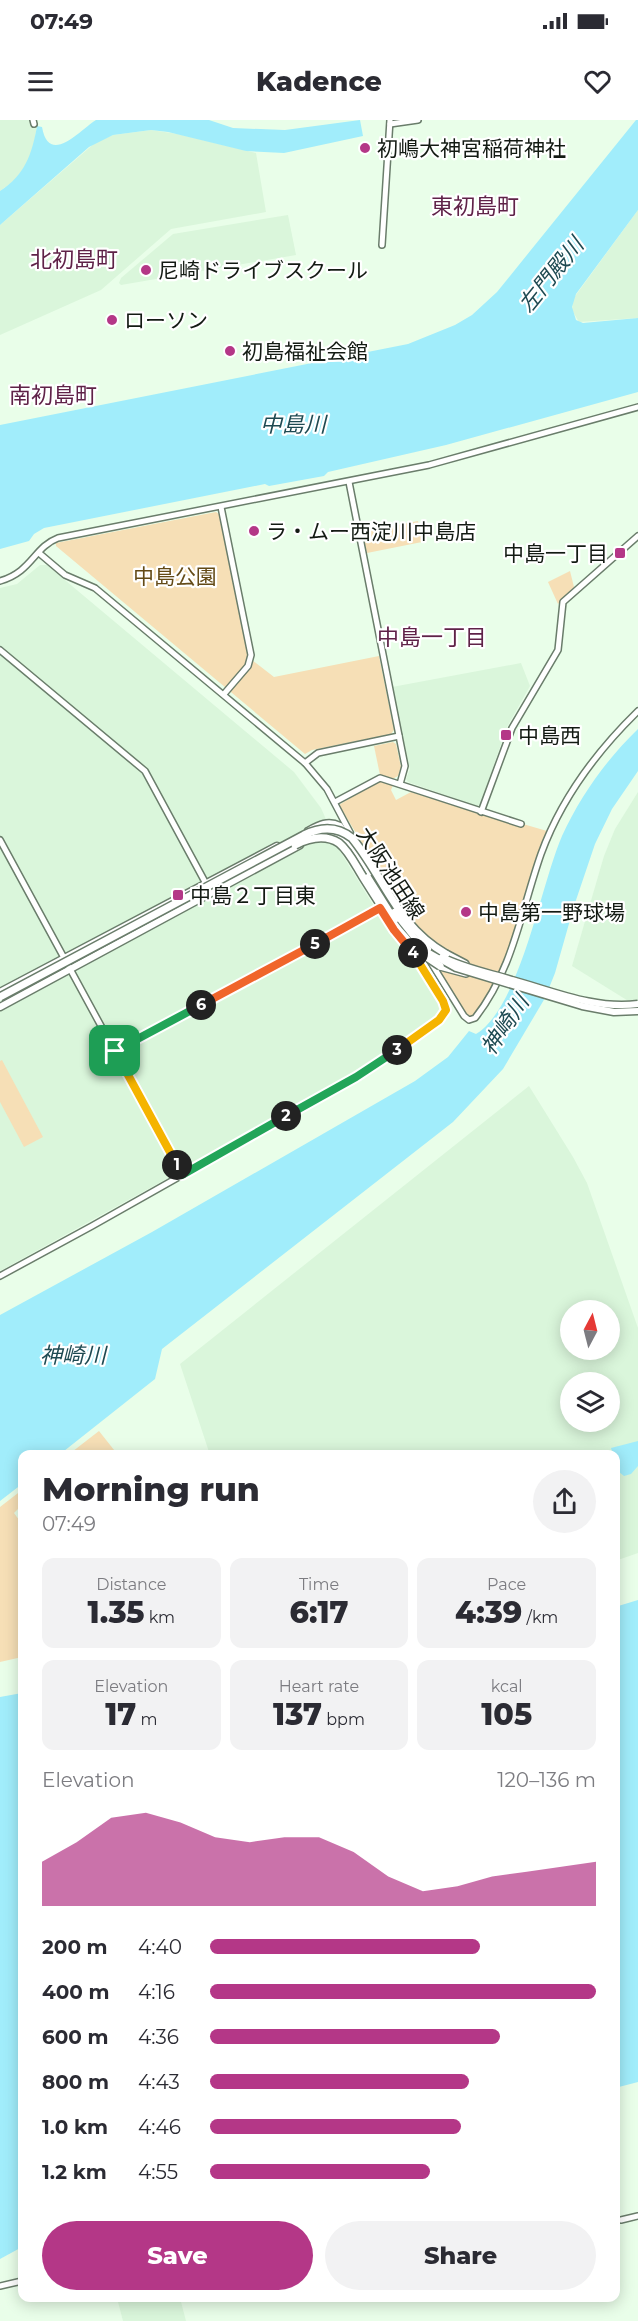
<!DOCTYPE html>
<html lang="en">
<head>
<meta charset="utf-8">
<style>
	body { margin:0; font-family:Montserrat,"Noto Sans JP",sans-serif; background:#f2f2f3; color:#2b2b33; height:100vh; display:flex; flex-direction:column; font-size:22px; white-space:nowrap }
	* { box-sizing:border-box; margin:0 }
	p { font-size:20px; color:#7c7c81 }
	.icon { flex:none; width:33px; height:33px; fill:none; stroke:currentColor; stroke-width:2; stroke-linecap:round; stroke-linejoin:round }
	.map { position:relative; flex:1; overflow:hidden }
	.side { position:absolute; left:18px; top:1330px; width:602px; height:852px; display:flex; flex-direction:column; background:#fff; border-radius:12px; box-shadow:0 3px 15px #0003 }
	.side>* { flex:none }
	.needle { width:39px; rotate:7deg }
	.tools { position:absolute; left:560px; top:1180px; display:grid; gap:12px }
	.tools a { display:grid; place-items:center; width:60px; height:60px; border-radius:50%; background:#fff; box-shadow:0 3px 15px #0003; font-size:30px }
	.pin { position:absolute; display:grid; place-items:center; width:51px; height:51px; color:#fff; margin:-26px; border-radius:12px; box-shadow:0 3px 9px #0006 }
	.km { position:absolute; width:30px; height:30px; margin:-15px; border-radius:50%; background:#222; color:#fff; font-size:16px; line-height:30px; text-align:center }
	.round { display:grid; place-items:center; flex:none; width:63px; height:63px; border-radius:32px; background:#f2f2f3 }
	.overview { display:flex; align-items:center; justify-content:space-between; height:102px; padding:0 24px }
	h1 { font-size:33px; font-weight:800; line-height:45px }
	.metrics { display:grid; grid-template-columns:repeat(3,1fr); gap:9px; height:102px; padding:6px 24px }
	.metrics div { display:grid; align-content:center; border-radius:12px; background:#f2f2f3; text-align:center }
	.metrics b { font-size:30px; font-weight:800 }
	.metrics small { font-size:16px; font-weight:400 }
	.metrics p { font-size:16px }
	.chart { height:168px; padding:12px 24px }
	.chart p { display:flex; justify-content:space-between }
	.chart svg { width:100%; height:108px; margin-top:6px; fill:#b43787; opacity:.7 }
	.button { display:flex; gap:12px; margin-top:auto; padding:12px 24px }
	.button a { flex:1; height:69px; border-radius:36px; background:#b43787; color:#fff; font-size:24px; font-weight:800; line-height:69px; text-align:center }
	.button a+a { background:#f2f2f3; color:#2b2b33 }
	ul { padding:0 24px; list-style:none; font-size:20px }
	li { display:grid; grid-template-columns:96px 72px 1fr; align-items:center; height:45px }
	li i { height:15px; border-radius:8px; background:#b43787 }
	.status { display:flex; justify-content:space-between; align-items:center; height:42px; padding:0 30px; background:#fff; direction:ltr }
	.status svg { height:16px; fill:currentColor }
	header { display:flex; justify-content:space-between; align-items:center; height:78px; padding:0 24px; background:#fff; font-size:27px; font-weight:800 }
	.map>svg:first-child { display:block }
</style>
</head>
<body>
<div class="status"><b>07:49</b><svg viewBox="0 0 49 12"><path d="M0 12V9h3v3zM5 12V6h3v6zM10 12V3h3v9zM15 12V0h3v12zM26 1h20v11H26zM47 4h2v5h-2z"/></svg></div>
<header><svg class="icon" aria-label="menu" viewBox="0 0 24 24"><path d="M4 6h16M4 12h16M4 18h16"/></svg>Kadence<svg class="icon" aria-label="heart" viewBox="0 0 24 24"><path d="M12 20l-8-8c-3-5 5-10 8-4 3-6 11-1 8 4z"/></svg></header>
<div class="map">
<svg width="638" height="2201" viewBox="0 0 638 2201">
	<rect width="100%" height="100%" fill="#e9fee9"/>
	<g fill="#daf6db" fill-rule="evenodd">
		<path d="M0,0H31L32,5L37,6L33,29L26,45L15,60L0,71Z"/>
		<path d="M151,10L178,14L256,33L266,92L171,109L101,170L0,215V105L96,22L113,15Z"/>
		<path d="M638,90V198L579,202L572,190L573,179Z"/>
		<path d="M288,95L296,135L121,165L119,163L121,158L173,114Z"/>
		<path d="M40,445H47L294,652L321,688L340,731L388,809L406,829L442,886L441,892L352,956L0,1151V468L17,464Z"/>
		<path d="M521,543L530,566L507,607L480,685L477,686L408,662L406,659L410,649L392,567Z"/>
		<path d="M638,672V887L572,846L604,736L615,709Z"/>
		<path d="M529,966L573,1037L587,1063L638,1208V1433L615,1441V1335H210L180,1244ZM570,1191H609V1230H570ZM570,1263H609V1302H570Z"/>
		<path d="M117,2178H180L186,2201H123Z"/>
	</g>
	<g fill="#f6dfb6">
		<path d="M216,392L219,394L248,537L274,557L379,536L394,610L391,614L312,630L305,634L56,426V423Z"/>
		<path d="M418,401L422,422L367,433L362,412Z"/>
		<path d="M570,451L574,467L558,484L548,462Z"/>
		<path d="M393,622L396,624L401,647L398,656L392,659L380,655L374,626Z"/>
		<path d="M379,660L393,665L391,670L396,680L411,672L522,707L523,704L547,711L505,841L486,876L473,897L466,895L339,685Z"/>
		<path d="M2,940L43,1017L24,1027L0,982V941Z"/>
		<path d="M99,1311L118,1335H68Z"/>
		<path d="M22,1370V1385L14,1393L22,1404V1537L0,1542V1387Z"/>
	</g>
	<g fill="#a1edfb">
		<path d="M96,0H209L233,8L285,10L360,0L363,16L284,33L246,31L168,12L151,10L113,15L89,27L0,105V71C25,55 32,34 37,6L42,7C49,47 81,9 96,0Z"/>
		<path d="M636,0H638V90L576,174L572,187L576,200L583,203L638,198V272L446,325L328,352L324,356L269,366L265,364L44,408L34,414L29,421L0,429V305L408,224L455,205L472,195L497,172Z"/>
		<path d="M638,609V651L612,689L595,724L574,786L555,853L545,878L503,949L453,1002L162,1229L155,1259L59,1335H22V1364L0,1381V1195L152,1112L415,961L448,937L469,911L476,914C520,888 541,764 562,716C581,675 606,640 638,609Z"/>
		<path d="M638,1321V1346L631,1354L624,1356L619,1352L611,1328Z"/>
		<path d="M638,1480V1962L615,1968V1495L618,1494L615,1487Z"/>
		<path d="M22,1573V2127L0,2139V1577Z"/>
	</g>
	<g fill="none" stroke-linecap="round" stroke-linejoin="round">
		<g stroke="#6a7d6b" stroke-width="8">
			<g id="secondary">
				<path d="M33,0L34,4"/>
				<path d="M390,4L418,0"/>
				<path d="M382,125L390,0"/>
				<path d="M349,362L405,646L400,664"/>
				<path d="M221,387L251,535L248,546L224,574"/>
				<path d="M39,433L65,455L95,468L305,643L327,669L353,718"/>
				<path d="M0,461C32,452 34,427 58,418L429,345L638,287"/>
				<path d="M0,530L145,651L211,773"/>
				<path d="M305,643L318,633L399,616"/>
				<path d="M335,682L380,658L521,704"/>
				<path d="M481,692L512,608L558,530L563,482L638,416"/>
				<path d="M0,720L182,1055"/>
				<path d="M430,841L464,896L469,900L475,898C513,850 521,791 541,734C561,679 596,632 638,591"/>
				<path d="M115,931L380,788"/>
				<path d="M0,1156L92,1106L356,957L439,900L446,890L443,881L412,831L388,800"/>
				<path d="M621,2100L638,2096"/>
				<path d="M0,2166L22,2161"/>
			</g>
		</g>
		<g stroke="#6a7d6b" stroke-width="9">
			<g id="primary">
				<path d="M308,711C319,705 328,700 340,706L371,755"/>
				<path d="M314,717L326,713L337,714L349,726"/>
				<path d="M0,872L277,726"/>
				<path d="M0,887L300,725"/>
			</g>
		</g>
		<g stroke="#6a7d6b" stroke-width="10">
			<g id="highway">
				<path d="M446,834L465,844"/>
				<path d="M440,846L466,853"/>
			</g>
		</g>
		<use href="#secondary" stroke="#fff" stroke-width="5"/>
		<use href="#primary" stroke="#fff" stroke-width="6"/>
		<use href="#highway" stroke="#fff" stroke-width="7"/>
		<g stroke="#6a7d6b" stroke-width="9" stroke-linecap="butt">
			<g id="primary-bridge">
				<path d="M368,757L395,800"/>
				<path d="M394,792L414,817L428,829"/>
				<path d="M422,829L456,848L582,886L614,892L638,891"/>
				<path d="M442,837C463,848 489,853 512,860C552,871 596,890 638,884"/>
			</g>
		</g>
		<g stroke="#6a7d6b" stroke-width="10" stroke-linecap="butt">
			<g id="highway-bridge">
				<path d="M295,725C309,718 325,714 339,723C349,731 356,746 363,757C385,792 403,824 440,846"/>
				<path d="M0,877L304,715C320,707 337,706 352,718C386,760 396,805 446,834"/>
			</g>
		</g>
		<use href="#primary-bridge" stroke="#fff" stroke-width="6"/>
		<use href="#highway-bridge" stroke="#fff" stroke-width="7"/>
	</g>
	<g fill="none" stroke-linecap="round" stroke-linejoin="round">
		<g stroke="#fff" stroke-width="12">
			<path id="split-1" d="M115,931L177,1045"/>
		</g>
		<g stroke="#fff" stroke-width="12">
			<path id="split-2" d="M177,1045L182,1055L286,996"/>
		</g>
		<g stroke="#fff" stroke-width="12">
			<path id="split-3" d="M286,996L356,957L397,930"/>
		</g>
		<g stroke="#fff" stroke-width="12">
			<path id="split-4" d="M397,930L439,900L446,890L443,881L413,833"/>
		</g>
		<g stroke="#fff" stroke-width="12">
			<path id="split-5" d="M315,824L380,788L394,810L413,833"/>
		</g>
		<g stroke="#fff" stroke-width="12">
			<path id="split-6" d="M201,885L315,824"/>
		</g>
		<g stroke="#fff" stroke-width="12">
			<path id="split-7" d="M115,931L201,885"/>
		</g>
		<use href="#split-1" stroke="#f5b400" stroke-width="8"/>
		<use href="#split-2" stroke="#22a559" stroke-width="8"/>
		<use href="#split-3" stroke="#22a559" stroke-width="8"/>
		<use href="#split-4" stroke="#f5b400" stroke-width="8"/>
		<use href="#split-5" stroke="#f0652b" stroke-width="8"/>
		<use href="#split-6" stroke="#f0652b" stroke-width="8"/>
		<use href="#split-7" stroke="#22a559" stroke-width="8"/>
	</g>
	<g fill="#b43787" stroke="#fff" stroke-width="2">
		<circle cx="365" cy="28" r="6"/>
		<circle cx="146" cy="150" r="6"/>
		<circle cx="112" cy="200" r="6"/>
		<circle cx="230" cy="231" r="6"/>
		<circle cx="254" cy="411" r="6"/>
		<rect x="614" y="427" width="12" height="12" rx="3"/>
		<rect x="500" y="609" width="12" height="12" rx="3"/>
		<rect x="172" y="769" width="12" height="12" rx="3"/>
		<circle cx="466" cy="792" r="6"/>
	</g>
	<g text-anchor="middle" dominant-baseline="central" stroke-width="4.5" stroke-linejoin="round" paint-order="stroke">
		<g font-size="21" fill="#131a13" stroke="#fff" text-anchor="start">
			<text x="377" y="28">初嶋大神宮稲荷神社</text>
			<text x="158" y="150">尼崎ドライブスクール</text>
			<text x="124" y="200">ローソン</text>
			<text x="242" y="231">初島福祉会館</text>
			<text x="266" y="411">ラ・ムー西淀川中島店</text>
			<text x="608" y="433" text-anchor="end">中島一丁目</text>
			<text x="518" y="615">中島西</text>
			<text x="190" y="775">中島２丁目東</text>
			<text x="478" y="792">中島第一野球場</text>
		</g>
		<g font-size="21" fill="#634a16" stroke="#fff">
			<text x="175" y="456">中島公園</text>
		</g>
		<g font-size="21" fill="#131a13" stroke="#fff">
			<text transform="translate(391 753) rotate(57)">大阪池田線</text>
		</g>
		<g font-size="22" fill="#5f2248" stroke="#fff">
			<text x="475" y="86">東初島町</text>
			<text x="74" y="139">北初島町</text>
			<text x="53" y="275">南初島町</text>
			<text x="432" y="517">中島一丁目</text>
		</g>
		<g font-size="22" font-style="italic" fill="#1e4a52" stroke="#fff">
			<text transform="translate(551 155) rotate(-51)">左門殿川</text>
			<text x="293" y="304">中島川</text>
			<text transform="translate(505 905) rotate(-56)">神崎川</text>
			<text x="73" y="1235">神崎川</text>
		</g>
	</g>
</svg>
<div class="tools">
<a><svg class="needle" viewBox="-14 -14 28 28"><path d="M0-13l5 13h-10z" fill="#e53935"/><path d="M0 13l5-13h-10z" fill="#7c7c81"/></svg></a>
<a><svg class="icon" aria-label="layers" viewBox="0 0 24 24"><path d="M12 4l9 5-9 5-9-5zM3 14l9 5 9-5"/></svg></a>
</div>
<div class="pin" style="left:115px;top:931px;background:#1e9e55"><svg class="icon" aria-label="arrive" viewBox="0 0 24 24"><path d="M6 21V4h12l-3 4 3 4H6"/></svg></div>
<b class="km" style="left:177px;top:1045px">1</b>
<b class="km" style="left:286px;top:996px">2</b>
<b class="km" style="left:397px;top:930px">3</b>
<b class="km" style="left:413px;top:833px">4</b>
<b class="km" style="left:315px;top:824px">5</b>
<b class="km" style="left:201px;top:885px">6</b>
<section class="side">
<div class="overview"><div><h1>Morning run</h1><p>07:49</p></div><a class="round"><svg class="icon" aria-label="share" viewBox="0 0 24 24"><path d="M12 15V3M7 8l5-5 5 5M5 13v7h14v-7"/></svg></a></div>
<div class="metrics">
<div><p>Distance</p><b>1.35<small> km</small></b></div>
<div><p>Time</p><b>6:17</b></div>
<div><p>Pace</p><b>4:39<small> /km</small></b></div>
</div>
<div class="metrics">
<div><p>Elevation</p><b>17<small> m</small></b></div>
<div><p>Heart rate</p><b>137<small> bpm</small></b></div>
<div><p>kcal</p><b>105</b></div>
</div>
<div class="chart"><p><span>Elevation</span>120–136 m</p>
<svg viewBox="0 0 160 44" preserveAspectRatio="none"><path d="M0 44V26L10 18L20 8L30 6L40 10L50 16L60 18L70 16L80 16L90 22L100 32L110 38L120 36L130 32L140 30L150 28L160 26V44z"/></svg>
</div>
<ul>
<li><b>200 m</b>4:40<i style="width:70%"></i></li>
<li><b>400 m</b>4:16<i style="width:100%"></i></li>
<li><b>600 m</b>4:36<i style="width:75%"></i></li>
<li><b>800 m</b>4:43<i style="width:67%"></i></li>
<li><b>1.0 km</b>4:46<i style="width:65%"></i></li>
<li><b>1.2 km</b>4:55<i style="width:57%"></i></li>
</ul>
<div class="button"><a>Save</a><a>Share</a></div>
</section>
</div>
</body>
</html>
